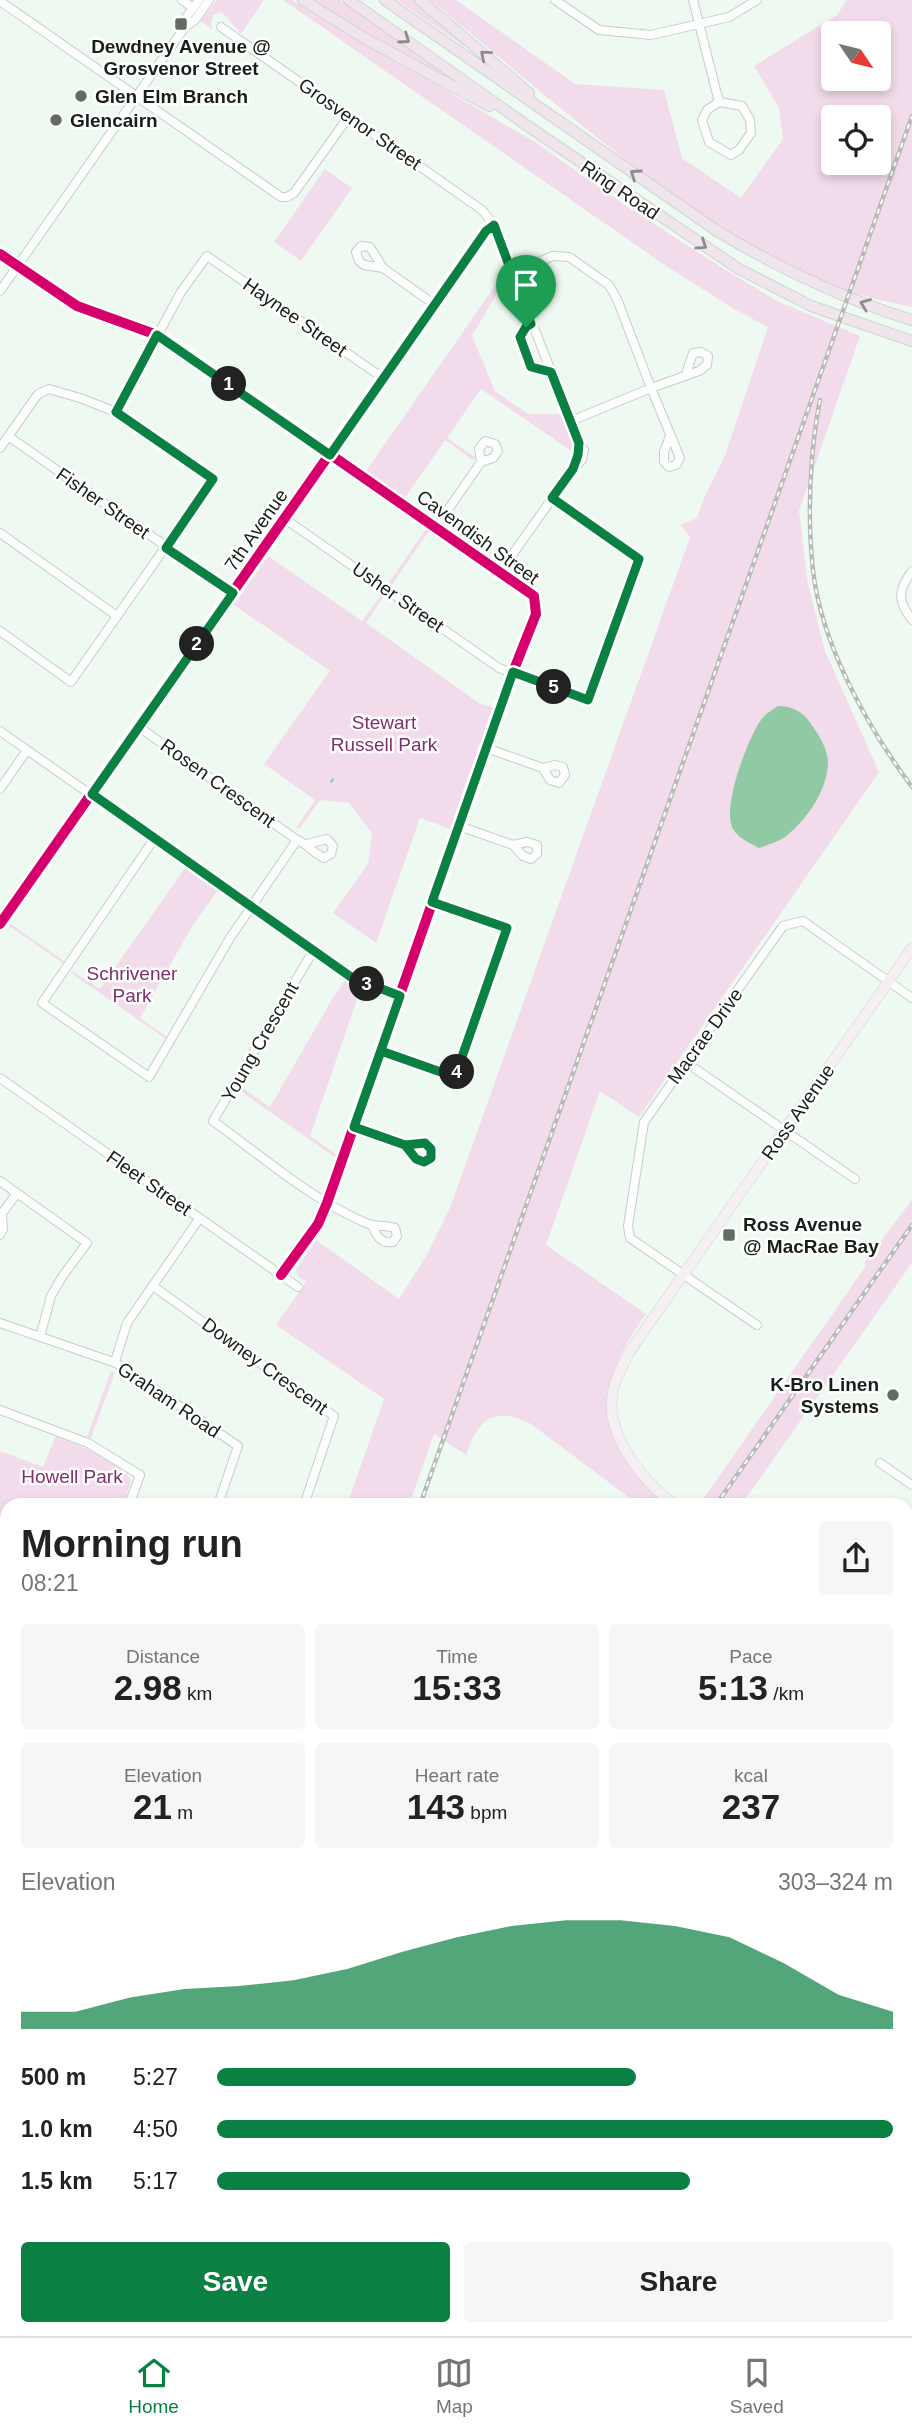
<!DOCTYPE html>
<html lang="en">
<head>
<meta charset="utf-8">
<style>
	body { margin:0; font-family:Arial,sans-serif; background:#f6f6f6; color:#222; height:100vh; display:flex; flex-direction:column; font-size:26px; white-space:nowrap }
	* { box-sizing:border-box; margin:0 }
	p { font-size:23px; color:#767676 }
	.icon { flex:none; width:38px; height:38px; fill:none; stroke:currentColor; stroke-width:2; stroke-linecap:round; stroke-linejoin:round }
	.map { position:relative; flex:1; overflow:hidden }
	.details { position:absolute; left:0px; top:1498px; width:914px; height:838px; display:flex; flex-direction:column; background:#fff; border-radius:21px 21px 0 0; box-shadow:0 4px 10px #0003 }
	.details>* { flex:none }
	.needle { width:46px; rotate:125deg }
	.controls { position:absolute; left:821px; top:21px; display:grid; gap:14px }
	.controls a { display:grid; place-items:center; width:70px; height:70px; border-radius:7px; background:#fff; box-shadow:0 4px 10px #0003; font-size:35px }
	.pin { position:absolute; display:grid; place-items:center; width:60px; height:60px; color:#fff; margin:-72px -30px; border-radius:50% 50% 50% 0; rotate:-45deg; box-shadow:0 0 7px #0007 }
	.pin .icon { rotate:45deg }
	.km { position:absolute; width:35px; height:35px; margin:-18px; border-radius:50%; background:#222; color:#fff; font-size:19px; line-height:35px; text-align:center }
	.round { display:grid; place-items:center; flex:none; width:74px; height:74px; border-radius:7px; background:#f6f6f6 }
	.headline { display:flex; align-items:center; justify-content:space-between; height:119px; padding:0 21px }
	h1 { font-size:38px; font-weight:700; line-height:52px }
	.figures { display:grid; grid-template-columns:repeat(3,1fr); gap:10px; height:119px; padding:7px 21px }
	.figures div { display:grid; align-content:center; border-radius:7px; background:#f6f6f6; text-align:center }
	.figures b { font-size:35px; font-weight:700 }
	.figures small { font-size:19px; font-weight:400 }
	.figures p { font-size:19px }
	.chart { height:196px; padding:14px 21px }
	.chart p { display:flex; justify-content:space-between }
	.chart svg { width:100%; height:126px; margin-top:7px; fill:#0b8043; opacity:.7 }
	.action { display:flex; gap:14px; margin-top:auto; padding:14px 21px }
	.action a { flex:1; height:80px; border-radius:7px; background:#0b8043; color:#fff; font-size:28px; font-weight:700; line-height:80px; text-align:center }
	.action a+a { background:#f6f6f6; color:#222 }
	ul { padding:0 21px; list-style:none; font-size:23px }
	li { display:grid; grid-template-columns:112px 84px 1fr; align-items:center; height:52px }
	li i { height:18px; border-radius:9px; background:#0b8043 }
	.tabs { display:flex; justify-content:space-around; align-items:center; height:98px; border-top:2px solid #e0e0e0; background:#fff; font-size:19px; color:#767676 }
	.tabs a { display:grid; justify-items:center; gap:4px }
	.tabs .selected { color:#0b8043 }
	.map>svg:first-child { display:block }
</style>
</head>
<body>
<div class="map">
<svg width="912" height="2336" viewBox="0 0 912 2336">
	<rect width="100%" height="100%" fill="#eefaf1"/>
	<g fill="#f2dceb" fill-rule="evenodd">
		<path d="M217,0H264L241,34L222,12L213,15L211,23L212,29L200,21Z"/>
		<path d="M283,0H292L535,142L629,208L729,272L777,301L860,336L799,511L808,584L825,651L879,772L639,1117L600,1091L546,1245L646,1314C631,1336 610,1365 613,1393C614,1404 616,1415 618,1425C625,1466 636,1480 668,1505H639L531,1424C494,1405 478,1419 466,1455L434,1434L409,1505H347L384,1399L276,1325L306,1282L298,1276L296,1270L316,1240L399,1299L428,1253L451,1205L690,537L680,525L697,518L704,498L725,455L768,327L736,310L672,270Z"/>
		<path d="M310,0H340L456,82L391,48Z"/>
		<path d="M397,0H415L465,44L464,46Z"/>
		<path d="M430,0H456L575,84L664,90L682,158L741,198L783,139L779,108L754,66L837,15L847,0H912V307C881,300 848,294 819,281C675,213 552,100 430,0ZM833,33H878V79H833ZM833,117H878V163H833Z"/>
		<path d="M325,169L352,188L301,261L274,242Z"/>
		<path d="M504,273L506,278L472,336L495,391L528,414H561L575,447L574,453L481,389L447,438L475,457L474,461L445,440L405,498L366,471Z"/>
		<path d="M426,529L429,531L391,586L388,584Z"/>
		<path d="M268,556L362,621L382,594L384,596L366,623L479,703L495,708L453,830L420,818L376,943L333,913L368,864L372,833L349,803L320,800L300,828H296L315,800L264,764L330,671L234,605Z"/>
		<path d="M185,868L217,891L191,928L140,1018L167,1037L166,1039L71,973L72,971L100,989Z"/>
		<path d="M11,924L64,961L63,963L9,926Z"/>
		<path d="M345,980L361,988L310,1136L337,1155L336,1158L239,1090L241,1087L270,1107L334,996Z"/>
		<path d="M912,1200V1263L741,1505H699L866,1266L864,1263Z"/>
		<path d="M111,1371L115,1373L91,1438L87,1437Z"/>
		<path d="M56,1436C73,1443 125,1463 131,1481L123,1505H7V1704L0,1699V1451L43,1467Z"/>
		<path d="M52,2329H119L117,2336H50Z"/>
	</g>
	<path fill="#91c9a5" d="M778,706C794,706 805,713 813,727C820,736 828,751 828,762C828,790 806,821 785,837C778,842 767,845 759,848C750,843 738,838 733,829C721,808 748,738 761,720C765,714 772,710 778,706Z"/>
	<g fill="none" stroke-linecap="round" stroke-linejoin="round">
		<path stroke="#91c9a5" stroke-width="2" d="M331,782L333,779"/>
		<g stroke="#c4cec7" stroke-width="10">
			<g id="minor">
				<path d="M182,0L193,8"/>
				<path d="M555,0L599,30L651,35L729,17L757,0"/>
				<path d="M693,0L719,102"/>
				<path d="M0,1L281,197H287L294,193L349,116"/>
				<path d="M185,27L187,16L199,0"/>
				<path d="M221,27L482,210L494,225L579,443L584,450L582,460L573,469L500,572"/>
				<path d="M719,102L742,106L750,120L751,133L739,150L731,155L709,142L702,120L707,110Z"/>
				<path d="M0,254L77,306L157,335L180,350L534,596L536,614L513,672L327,1203L318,1224L281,1275"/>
				<path d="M383,268L364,265L359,261L356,252L361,246L370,247L383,268L435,305"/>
				<path d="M511,273L553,256L569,257L609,285L617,299L651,388L571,421"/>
				<path d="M0,291L185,27L195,20L209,0"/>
				<path d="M531,324L526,327L520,337L531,367L551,372"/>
				<path d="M116,412L181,292L207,256L383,378"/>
				<path d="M8,436L233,593"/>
				<path d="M670,436L664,452V462L669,467L676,465L680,458L651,388L699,371L707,365L708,356L701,352L693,353L686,374"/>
				<path d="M0,448L38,394L49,389L80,398L116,412L213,479L71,682L0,631"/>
				<path d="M285,519L499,668L588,700L639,559L552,498"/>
				<path d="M436,527L481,462L493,458L498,451L495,444L485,441L479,449L481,462"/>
				<path d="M0,533L117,616"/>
				<path d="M912,571C898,590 897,601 912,620"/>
				<path d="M139,727L297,840C308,844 313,853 324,858L331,854L333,846L327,839L307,844"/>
				<path d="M0,731L351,977L400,996"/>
				<path d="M486,748L543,768L555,765L563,767L565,775L559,783L550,780L543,768"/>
				<path d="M0,789L27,750"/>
				<path d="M459,826L513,845L527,842L537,845V854L531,859L523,856L513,845"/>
				<path d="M154,839L42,1003L149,1077L230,938L297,840"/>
				<path d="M0,924L486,231L494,225"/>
				<path d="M313,951L213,1121C259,1154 317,1204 369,1224C377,1227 386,1225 395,1228L397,1236L393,1242C380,1244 376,1235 372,1225"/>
				<path d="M381,1051L455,1077L507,928L433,902"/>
				<path d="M687,1063L855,1179"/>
				<path d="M0,1078L298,1287"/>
				<path d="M354,1127L405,1145L425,1143L431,1149V1158L423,1162L416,1159L405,1145"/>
				<path d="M0,1181L87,1243L62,1277L51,1296L40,1337"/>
				<path d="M0,1216L17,1193"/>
				<path d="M0,1235L3,1229L2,1215"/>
				<path d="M153,1286L334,1416L304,1505"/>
				<path d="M0,1323L116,1363L238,1446L218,1505"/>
				<path d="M757,1325L630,1238L628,1226L644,1122L783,926L803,921L912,998"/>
				<path d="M115,1362L127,1323L199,1219"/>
				<path d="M0,1410L88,1443L140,1475L129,1505"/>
				<path d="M880,1463L912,1485"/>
				<path d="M0,1709L7,1714"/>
				<path d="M0,1816L7,1807"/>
				<path d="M0,1837L7,1836"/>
				<path d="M0,1925L7,1922"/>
				<path d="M0,2174L7,2177"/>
				<path d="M0,2266L7,2268"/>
				<path d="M6,2336L7,2323"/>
			</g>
		</g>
		<g stroke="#ced5d0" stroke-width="11">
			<g id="major">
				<path d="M676,1505C643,1483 604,1433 613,1391C616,1377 623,1364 630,1351L912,948"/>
				<path d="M906,1666L912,1670"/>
			</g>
		</g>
		<g stroke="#ced5d0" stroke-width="12">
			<g id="highway">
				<path d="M303,0L366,39L489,106"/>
				<path d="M349,0L532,129L739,269L811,306L912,341"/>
				<path d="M385,0L717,231C779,268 843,299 912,320"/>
				<path d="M420,0L529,93"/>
			</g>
		</g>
		<use href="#minor" stroke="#fcfefd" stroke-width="8"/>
		<use href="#major" stroke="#f5eff3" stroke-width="10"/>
		<use href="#highway" stroke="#f0e5ed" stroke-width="10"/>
		<g stroke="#b8bbb8" stroke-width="4.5">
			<g id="rail">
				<path d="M820,400C816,419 814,438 812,458C809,495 809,533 813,570C821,644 868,728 912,787"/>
				<path d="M420,1505L912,116"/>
				<path d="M716,1505L912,1225"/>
				<path d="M126,2336L128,2329"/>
				<path d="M178,2336L181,2329"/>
			</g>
		</g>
		<use href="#rail" stroke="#fff" stroke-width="2" stroke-dasharray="5" stroke-linecap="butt"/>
		<g stroke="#fff" stroke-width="15">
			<g id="cycleway">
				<path d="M0,254L77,306L157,335L180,350L534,596L536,614L513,672L327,1203L318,1224L281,1275"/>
				<path d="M0,924L486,231L494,225"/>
			</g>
		</g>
		<use href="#cycleway" stroke="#d6006c" stroke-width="10"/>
	</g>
	<defs><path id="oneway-chevron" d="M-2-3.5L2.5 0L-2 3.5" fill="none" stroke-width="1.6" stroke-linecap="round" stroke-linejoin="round" transform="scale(1.75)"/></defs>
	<g stroke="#8e8c8d">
		<use href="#oneway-chevron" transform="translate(405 39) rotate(35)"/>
		<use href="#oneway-chevron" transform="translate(485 55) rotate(-140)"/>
		<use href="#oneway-chevron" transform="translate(635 174) rotate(-145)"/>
		<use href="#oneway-chevron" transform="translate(702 245) rotate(34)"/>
		<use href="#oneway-chevron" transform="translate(865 304) rotate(-159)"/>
	</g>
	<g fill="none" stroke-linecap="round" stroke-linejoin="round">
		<g stroke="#fff" stroke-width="14">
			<path id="route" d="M526,327L531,324L494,225L486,231L330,455L157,335L116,412L213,479L166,548L233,593L92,794L351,977L400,996L354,1127L405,1145L416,1159L424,1162L431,1158V1149L425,1143L405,1145L354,1127L381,1051L455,1077L507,928L432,902L513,672L588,700L639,559L552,498L573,469L578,455L579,443L551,372L531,367L520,337L526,327"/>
		</g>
		<use href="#route" stroke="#0b8043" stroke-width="9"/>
	</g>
	<g fill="#626c64" stroke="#fff" stroke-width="2.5">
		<rect x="174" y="17" width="14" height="14" rx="3.5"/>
		<circle cx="81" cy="96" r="7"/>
		<circle cx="56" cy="120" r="7"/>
		<rect x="722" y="1228" width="14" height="14" rx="3.5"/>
		<circle cx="893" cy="1395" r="7"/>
	</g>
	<g text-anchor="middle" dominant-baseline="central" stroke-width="5" stroke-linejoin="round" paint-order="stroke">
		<g font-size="19" font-weight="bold" fill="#161f18" stroke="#fff" text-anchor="start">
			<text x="181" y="46" text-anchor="middle">Dewdney Avenue @<tspan x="181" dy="22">Grosvenor Street</tspan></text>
			<text x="95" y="96">Glen Elm Branch</text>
			<text x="70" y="120">Glencairn</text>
			<text x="743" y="1224">Ross Avenue<tspan x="743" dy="22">@ MacRae Bay</tspan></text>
			<text x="879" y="1384" text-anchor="end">K-Bro Linen<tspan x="879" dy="22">Systems</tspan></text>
		</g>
		<g font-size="19" fill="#161f18" stroke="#fff">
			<text transform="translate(360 124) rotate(35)">Grosvenor Street</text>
			<text transform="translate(620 190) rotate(34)">Ring Road</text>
			<text transform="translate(295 317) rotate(35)">Haynee Street</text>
			<text transform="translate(103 503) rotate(35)">Fisher Street</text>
			<text transform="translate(256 530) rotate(-55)">7th Avenue</text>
			<text transform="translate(478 537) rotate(36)">Cavendish Street</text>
			<text transform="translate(398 597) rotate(35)">Usher Street</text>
			<text transform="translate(218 783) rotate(36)">Rosen Crescent</text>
			<text transform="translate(705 1036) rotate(-54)">Macrae Drive</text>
			<text transform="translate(260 1042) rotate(-60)">Young Crescent</text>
			<text transform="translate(798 1112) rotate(-55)">Ross Avenue</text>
			<text transform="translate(149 1183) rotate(35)">Fleet Street</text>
			<text transform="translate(265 1366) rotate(36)">Downey Crescent</text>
			<text transform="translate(169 1400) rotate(34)">Graham Road</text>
		</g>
		<g font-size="19" fill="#7f2f6d" stroke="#fff">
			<text x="384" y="722">Stewart<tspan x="384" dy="22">Russell Park</tspan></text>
			<text x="132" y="973">Schrivener<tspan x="132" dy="22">Park</tspan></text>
			<text x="72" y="1476">Howell Park</text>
		</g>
	</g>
</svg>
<div class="controls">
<a><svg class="needle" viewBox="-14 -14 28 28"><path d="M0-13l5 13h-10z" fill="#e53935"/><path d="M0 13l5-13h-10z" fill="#767676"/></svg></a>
<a><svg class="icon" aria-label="locate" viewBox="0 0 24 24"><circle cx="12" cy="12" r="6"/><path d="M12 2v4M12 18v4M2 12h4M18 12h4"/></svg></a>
</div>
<div class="pin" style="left:526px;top:327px;background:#1e9e55"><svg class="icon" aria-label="arrive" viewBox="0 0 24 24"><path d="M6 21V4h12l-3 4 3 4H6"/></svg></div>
<b class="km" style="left:229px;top:384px">1</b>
<b class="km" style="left:197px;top:644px">2</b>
<b class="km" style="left:367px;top:984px">3</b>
<b class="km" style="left:457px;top:1072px">4</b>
<b class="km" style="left:554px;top:687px">5</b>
<section class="details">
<div class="headline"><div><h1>Morning run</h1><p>08:21</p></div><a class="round"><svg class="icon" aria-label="share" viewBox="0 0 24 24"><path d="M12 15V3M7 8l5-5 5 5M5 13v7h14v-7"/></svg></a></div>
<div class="figures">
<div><p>Distance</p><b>2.98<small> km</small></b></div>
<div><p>Time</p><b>15:33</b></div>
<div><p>Pace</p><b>5:13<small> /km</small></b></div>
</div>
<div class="figures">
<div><p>Elevation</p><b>21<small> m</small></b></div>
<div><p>Heart rate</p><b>143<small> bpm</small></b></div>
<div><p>kcal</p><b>237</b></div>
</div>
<div class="chart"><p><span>Elevation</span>303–324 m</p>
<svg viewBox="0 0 160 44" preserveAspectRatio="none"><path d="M0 44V38L10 38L20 33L30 30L40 29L50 27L60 23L70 17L80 12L90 8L100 6L110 6L120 8L130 12L140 21L150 32L160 38V44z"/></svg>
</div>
<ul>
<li><b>500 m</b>5:27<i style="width:62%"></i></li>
<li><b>1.0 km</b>4:50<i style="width:100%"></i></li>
<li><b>1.5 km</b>5:17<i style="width:70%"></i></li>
</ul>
<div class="action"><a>Save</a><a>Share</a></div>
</section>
</div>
<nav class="tabs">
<a class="selected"><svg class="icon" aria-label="home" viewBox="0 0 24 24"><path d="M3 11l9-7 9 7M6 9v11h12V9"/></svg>Home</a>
<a><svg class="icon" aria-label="map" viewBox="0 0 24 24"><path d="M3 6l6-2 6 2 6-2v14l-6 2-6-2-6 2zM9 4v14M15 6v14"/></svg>Map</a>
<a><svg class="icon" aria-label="saved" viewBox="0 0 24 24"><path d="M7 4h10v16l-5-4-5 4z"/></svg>Saved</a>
</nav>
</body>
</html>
